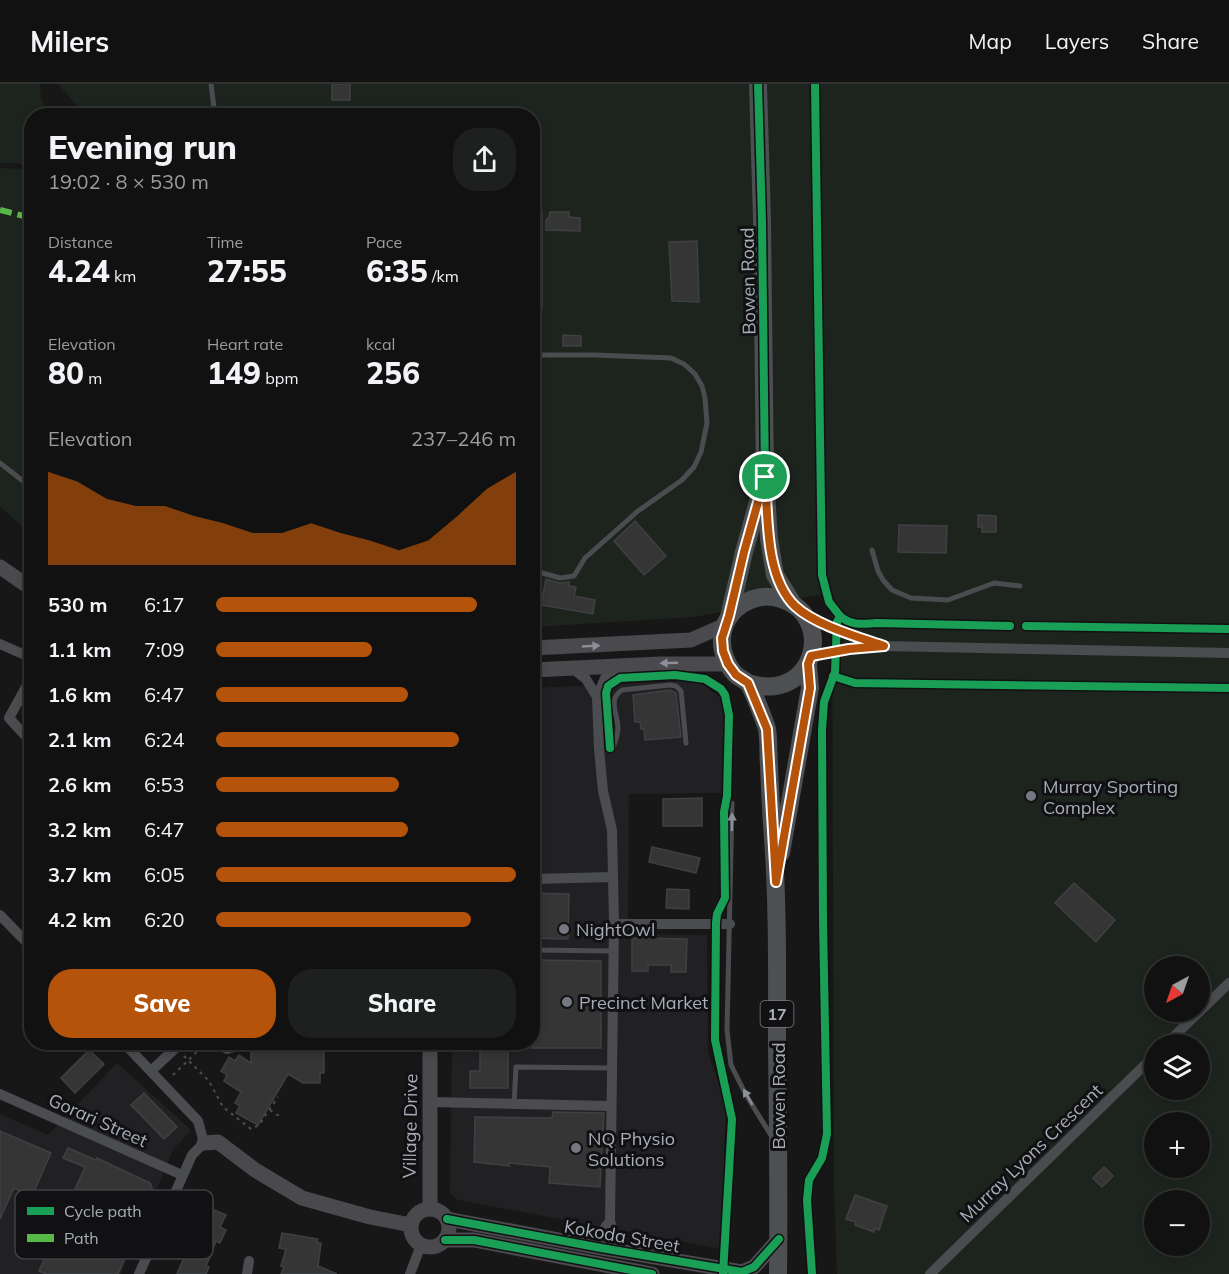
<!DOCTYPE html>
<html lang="en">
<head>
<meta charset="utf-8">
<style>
	body { margin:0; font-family:Mulish,sans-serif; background:#1e1f1f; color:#f1f3f6; height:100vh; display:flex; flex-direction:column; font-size:22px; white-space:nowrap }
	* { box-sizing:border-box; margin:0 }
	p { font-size:20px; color:#9c9d9f }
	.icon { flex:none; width:33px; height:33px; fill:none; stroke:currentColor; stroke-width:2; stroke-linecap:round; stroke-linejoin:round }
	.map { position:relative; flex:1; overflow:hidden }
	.side { position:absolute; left:24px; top:24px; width:516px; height:942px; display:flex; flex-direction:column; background:#111; border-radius:24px; box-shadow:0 3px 9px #0003,0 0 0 2px #303131 }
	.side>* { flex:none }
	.needle { width:39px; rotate:220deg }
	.tools { position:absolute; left:1144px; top:872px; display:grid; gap:12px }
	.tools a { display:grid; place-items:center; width:66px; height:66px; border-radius:50%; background:#111; box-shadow:0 3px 9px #0003,0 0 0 2px #303131; font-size:30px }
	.pin { position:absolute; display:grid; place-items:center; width:51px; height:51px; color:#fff; margin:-26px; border:3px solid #fff; border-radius:50%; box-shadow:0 2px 6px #0007 }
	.round { display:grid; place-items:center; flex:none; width:63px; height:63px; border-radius:24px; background:#1e1f1f }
	.summary { display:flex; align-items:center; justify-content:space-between; height:102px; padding:0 24px }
	h1 { font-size:33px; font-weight:800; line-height:45px }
	.figures { display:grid; grid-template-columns:repeat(3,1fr); gap:9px; height:102px; padding:6px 24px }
	.figures div { display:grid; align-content:center }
	.figures b { font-size:30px; font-weight:800 }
	.figures small { font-size:16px; font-weight:400 }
	.figures p { font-size:16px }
	.chart { height:168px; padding:12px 24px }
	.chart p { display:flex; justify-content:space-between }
	.chart svg { width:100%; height:108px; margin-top:6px; fill:#b45309; opacity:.7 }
	.primary-button { display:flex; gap:12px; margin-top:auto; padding:12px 24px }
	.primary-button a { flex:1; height:69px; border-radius:24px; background:#b45309; color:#fff; font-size:24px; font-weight:800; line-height:69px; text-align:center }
	.primary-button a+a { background:#1e1f1f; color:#f1f3f6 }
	ul { padding:0 24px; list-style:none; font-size:20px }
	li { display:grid; grid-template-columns:96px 72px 1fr; align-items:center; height:45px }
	li i { height:15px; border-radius:8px; background:#b45309 }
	header { display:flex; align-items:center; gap:36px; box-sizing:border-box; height:84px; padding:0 30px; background:#111; border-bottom:2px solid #303131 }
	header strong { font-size:28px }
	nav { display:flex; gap:33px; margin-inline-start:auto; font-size:21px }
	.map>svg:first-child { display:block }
</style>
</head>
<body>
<header>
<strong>Milers</strong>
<nav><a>Map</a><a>Layers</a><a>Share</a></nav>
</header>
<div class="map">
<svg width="1229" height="1190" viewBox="0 0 1229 1190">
	<rect width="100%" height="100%" fill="#171717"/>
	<g fill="#212123">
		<path d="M696,596L720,613L724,626L722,709L629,710L628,850L707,851L708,968L726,1021L721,1165L458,1116L450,1109L452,959L532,958L533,604Z"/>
		<path d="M117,979L191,1046L173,1066L121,1190H0V1030L48,1051Z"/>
	</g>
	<g fill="#1d241e" fill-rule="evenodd">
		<path d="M0,0H40L41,16L52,31L32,32L31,84L17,79H0Z"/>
		<path d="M58,0H1229V1190H837L834,1102L832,509L693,533L533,543L532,32L86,31ZM1155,882H1200V927H1155ZM1155,960H1200V1005H1155ZM1155,1038H1200V1083H1155ZM1155,1116H1200V1161H1155Z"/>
		<path d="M0,84L27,85L31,88V451L0,422Z"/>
	</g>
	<g fill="#353536" stroke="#3f4043" stroke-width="1.5">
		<rect x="332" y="0" width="18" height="16"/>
		<path d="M550,128H569V133L580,134V147L546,146V136L549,133Z"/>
		<path d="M697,157L699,218L672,217L669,158Z"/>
		<path d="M563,251L581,252V262H563Z"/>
		<path d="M978,431L996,432V448H982V443H978Z"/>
		<path d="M635,437L666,472L644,491L614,457Z"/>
		<path d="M899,441L947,442L946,469L898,468Z"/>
		<path d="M546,495L559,499L569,498V502L576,503L574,512L595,516L593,530L541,521Z"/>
		<path d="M670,606L676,609L681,653L645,656L644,645H641L640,638H635L633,611Z"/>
		<path d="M702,714V742H663V715Z"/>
		<path d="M652,763L700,774L696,789L649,778Z"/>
		<path d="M1074,799L1115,836L1096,858L1055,819Z"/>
		<path d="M667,805L689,806V825L666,824Z"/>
		<path d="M532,809L569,810L568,855L532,854Z"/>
		<path d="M632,854L687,855L686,888H671V881H648V887H632Z"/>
		<path d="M532,876L601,877V964H532Z"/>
		<path d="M251,958H324V989H320V999H303L288,990L258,1041L236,1029L240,1022L235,1019L241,1008L224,997L227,991L221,987L229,973L235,977L239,971L251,979Z"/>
		<path d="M480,958H508V1004H470V987H480Z"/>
		<path d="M89,966L104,980L75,1009L61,994Z"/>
		<path d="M144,1009L177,1043L164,1055L131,1021Z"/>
		<path d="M553,1028L604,1029L600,1103L549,1099L550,1083L509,1079V1082L474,1078L475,1033L552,1034Z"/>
		<path d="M0,1047L51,1069L32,1112L14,1104L0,1135Z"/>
		<path d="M68,1064L96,1076L97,1074L150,1099L157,1116L146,1111L135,1135L140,1138L118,1190H46L39,1187L46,1171H49L55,1157L75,1165L83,1146L57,1133L63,1122L50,1115L55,1106L71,1114L85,1083L63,1074Z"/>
		<path d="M1104,1083L1113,1092L1102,1103L1093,1094Z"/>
		<path d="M855,1111L887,1122L879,1146L875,1144L874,1148L855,1141L856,1138L846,1135Z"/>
		<path d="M209,1124L226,1131L220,1143L226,1146L220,1159L216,1157L206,1182L209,1183L206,1190H177L187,1167L191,1168L199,1150L190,1146L196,1133L204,1137Z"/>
		<path d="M282,1149L318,1155L317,1159H321L318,1182L337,1190H281L284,1183L281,1182L286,1165L279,1164Z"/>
	</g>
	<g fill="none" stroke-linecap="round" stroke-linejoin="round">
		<g stroke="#4d4e52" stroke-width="2" stroke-dasharray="3 4.5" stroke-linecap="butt">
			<path d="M184,972L209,997L223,1023L251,1045L259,1041L278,1013"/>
			<path d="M173,991L205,960"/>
			<path d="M270,1026L277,1031H283"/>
		</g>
		<g stroke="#4b4c50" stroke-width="5">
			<path d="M211,0L215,32"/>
			<path d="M540,127V224"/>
			<path d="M532,271H595L671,274L684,280L695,290L702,302L705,314L707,339L701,368L694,383L682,396L638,427L585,474L574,492L560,494L532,486"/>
			<path d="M0,379L32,404"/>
			<path d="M872,466L878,487L883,496L892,506L911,514L948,516L994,499L1020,502"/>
			<path d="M613,664C615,658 618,651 618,644C618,630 607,616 622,606L670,601L676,602L681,607L686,659"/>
			<path d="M732,719L727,946L731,981L746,1011L772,1053"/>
			<path d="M532,866L614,867"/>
			<path d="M514,1020L516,983L612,984"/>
		</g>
		<g stroke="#4b4c50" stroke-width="10">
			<path d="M806,529L836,546L879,561"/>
			<path d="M0,560L32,574"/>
			<path d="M811,572L849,565L883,562L1229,569"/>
			<path d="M619,581L605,594L597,613L599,665L603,707L612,746L614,840L610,1137L616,1157L624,1168"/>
			<path d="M572,584L586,595L597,613"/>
			<path d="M32,592L9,634L32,659"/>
			<path d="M532,795L612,793"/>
			<path d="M0,831L32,864"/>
			<path d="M614,840H730"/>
			<path d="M123,958L198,1037L204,1059L192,1071L139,1190"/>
			<path d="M216,958L227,965L238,962L240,958"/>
			<path d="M1166,960L1229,899"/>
			<path d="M151,987L182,958"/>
			<path d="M0,1010L182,1091"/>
			<path d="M430,1018L611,1022"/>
			<path d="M584,1156L597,1154L610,1137"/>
			<path d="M247,1190L249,1177"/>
			<path d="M410,1190L421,1161"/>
			<path d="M930,1190L1155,971"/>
		</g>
		<g stroke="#4a4a4e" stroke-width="15">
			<path d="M0,483L32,505"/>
			<path d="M532,564L691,556L725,541"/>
			<path d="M532,586L661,580H727"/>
			<path d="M204,1059L218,1058L255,1086L302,1114L370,1133L411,1141"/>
			<circle cx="430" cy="1144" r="19"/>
			<path d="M430,1125V958"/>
			<path d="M447,1135L601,1164L742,1188L754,1183L779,1155"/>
			<path d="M445,1156H474L652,1190"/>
		</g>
		<g stroke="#4d4f52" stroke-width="18">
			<path d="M758,0L762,137L765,393L769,455L775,491L793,520"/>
			<path d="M729,533L744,468L761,407"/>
			<path d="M748,599C815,621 837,532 781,515C754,506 724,525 722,554C721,567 727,582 736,591C740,594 745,596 748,599C752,604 765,638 767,645C769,656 768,670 769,681C770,706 771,730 773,754C778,822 777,890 777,958C778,1035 779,1113 778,1190"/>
			<path d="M781,769L810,604L808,580"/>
		</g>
		<path stroke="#58b947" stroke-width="6" stroke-dasharray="12 6" stroke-linecap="butt" d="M0,126L32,134"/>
		<g stroke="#111113" stroke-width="11">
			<g id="cycleway">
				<path d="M758,0L762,137L765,393"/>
				<path d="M840,532C851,542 863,540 877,539L1010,542"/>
				<path d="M1026,542L1229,545"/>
				<path d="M833,592L855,599L1229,604"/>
				<path d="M610,664L606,609L608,602L620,594L675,591L705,595L721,605L725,611L729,631L727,712L724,728L725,814L717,830L716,839L715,956L732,1035L723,1190"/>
				<path d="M447,1135L601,1164L742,1188L754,1183L779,1155"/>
				<path d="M445,1156H474L652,1190"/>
				<path d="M812,1190L807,1116L809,1096L822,1074L827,1050L823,837L822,646L824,618L835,588L837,538L840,532L829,518L822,491L815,0"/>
			</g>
		</g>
		<use href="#cycleway" stroke="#1a9f57" stroke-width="8"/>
	</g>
	<defs><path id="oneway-solid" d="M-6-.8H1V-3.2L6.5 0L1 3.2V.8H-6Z" transform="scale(1.5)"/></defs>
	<g fill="#8c8f98">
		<use href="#oneway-solid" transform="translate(591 562) rotate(-3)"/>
		<use href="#oneway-solid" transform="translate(669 579) rotate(178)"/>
	</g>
	<g fill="#8c9099">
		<use href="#oneway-solid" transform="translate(732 738) rotate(-89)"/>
		<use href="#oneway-solid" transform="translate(748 1013) rotate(-120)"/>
	</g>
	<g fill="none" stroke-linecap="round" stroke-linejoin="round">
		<g stroke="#fff" stroke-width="12">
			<path id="route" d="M765,393C768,433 765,493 795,522C815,541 858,553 884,562L849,565L811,572L808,580L810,604L776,798L767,645L748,599L736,591L728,580L723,567L722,554L729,532L744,468Z"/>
		</g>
		<use href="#route" stroke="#b45309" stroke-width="8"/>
	</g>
	<g fill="#757880" stroke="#111113" stroke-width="2">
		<circle cx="1031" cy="712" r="6"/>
		<circle cx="564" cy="845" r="6"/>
		<circle cx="567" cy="918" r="6"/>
		<circle cx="576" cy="1064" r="6"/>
	</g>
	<g text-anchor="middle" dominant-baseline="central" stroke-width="6" stroke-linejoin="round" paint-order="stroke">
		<rect fill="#111113" stroke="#7b7e86" stroke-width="1.5" x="760.5" y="917" width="33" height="26" rx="4.5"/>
		<g font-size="16" font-weight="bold" fill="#a8adb8">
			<text x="777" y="930">17</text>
		</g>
		<g font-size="18" fill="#a8adb8" stroke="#111113">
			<text transform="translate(748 197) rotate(-91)">Bowen Road</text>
			<text transform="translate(778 1012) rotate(-90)">Bowen Road</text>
			<text transform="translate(98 1036) rotate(24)">Gorari Street</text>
			<text transform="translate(410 1042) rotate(-89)">Village Drive</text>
			<text transform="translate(1031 1069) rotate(-44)">Murray Lyons Crescent</text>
			<text transform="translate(622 1152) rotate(10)">Kokoda Street</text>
		</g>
		<g font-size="18" fill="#a8adb8" stroke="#111113" text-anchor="start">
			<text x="1043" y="702">Murray Sporting<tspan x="1043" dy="21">Complex</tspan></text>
			<text x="576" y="845">NightOwl</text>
			<text x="579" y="918">Precinct Market</text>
			<text x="588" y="1054">NQ Physio<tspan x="588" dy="21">Solutions</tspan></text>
		</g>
	</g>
	<rect x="15" y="1106" width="198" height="69" rx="9" fill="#111113" stroke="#3e4045" stroke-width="1.5"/>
	<rect x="27" y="1123" width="27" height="8" fill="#1a9f57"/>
	<rect x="27" y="1150" width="27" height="8" fill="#58b947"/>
	<g font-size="16" fill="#a8adb8">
		<text x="64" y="1133">Cycle path</text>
		<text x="64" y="1160">Path</text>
	</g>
</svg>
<div class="tools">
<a><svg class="needle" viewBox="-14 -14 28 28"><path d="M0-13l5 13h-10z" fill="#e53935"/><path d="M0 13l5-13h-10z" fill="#9c9d9f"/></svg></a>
<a><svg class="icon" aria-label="layers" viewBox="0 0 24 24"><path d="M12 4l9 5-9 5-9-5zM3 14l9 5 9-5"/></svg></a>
<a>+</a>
<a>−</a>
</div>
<div class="pin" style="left:765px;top:393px;background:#1e9e55"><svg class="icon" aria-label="arrive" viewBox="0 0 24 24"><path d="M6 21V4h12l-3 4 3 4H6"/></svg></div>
<section class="side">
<div class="summary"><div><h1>Evening run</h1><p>19:02 · 8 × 530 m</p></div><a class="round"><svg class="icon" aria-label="share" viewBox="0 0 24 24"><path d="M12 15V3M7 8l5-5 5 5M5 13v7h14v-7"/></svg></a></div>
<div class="figures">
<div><p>Distance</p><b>4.24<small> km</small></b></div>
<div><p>Time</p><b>27:55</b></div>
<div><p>Pace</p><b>6:35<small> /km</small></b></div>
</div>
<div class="figures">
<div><p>Elevation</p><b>80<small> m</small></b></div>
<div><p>Heart rate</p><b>149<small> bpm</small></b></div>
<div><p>kcal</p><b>256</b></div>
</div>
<div class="chart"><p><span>Elevation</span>237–246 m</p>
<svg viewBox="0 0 160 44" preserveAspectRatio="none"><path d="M0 44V6L10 10L20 17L30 20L40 20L50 24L60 27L70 31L80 31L90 27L100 31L110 34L120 38L130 34L140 24L150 13L160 6V44z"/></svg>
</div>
<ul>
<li><b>530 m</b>6:17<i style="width:87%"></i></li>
<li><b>1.1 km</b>7:09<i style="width:52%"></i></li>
<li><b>1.6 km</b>6:47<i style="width:64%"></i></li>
<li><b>2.1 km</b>6:24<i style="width:81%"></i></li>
<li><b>2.6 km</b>6:53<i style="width:61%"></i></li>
<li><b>3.2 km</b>6:47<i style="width:64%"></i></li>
<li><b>3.7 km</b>6:05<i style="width:100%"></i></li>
<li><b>4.2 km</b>6:20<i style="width:85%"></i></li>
</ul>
<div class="primary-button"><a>Save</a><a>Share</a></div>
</section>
</div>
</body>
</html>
